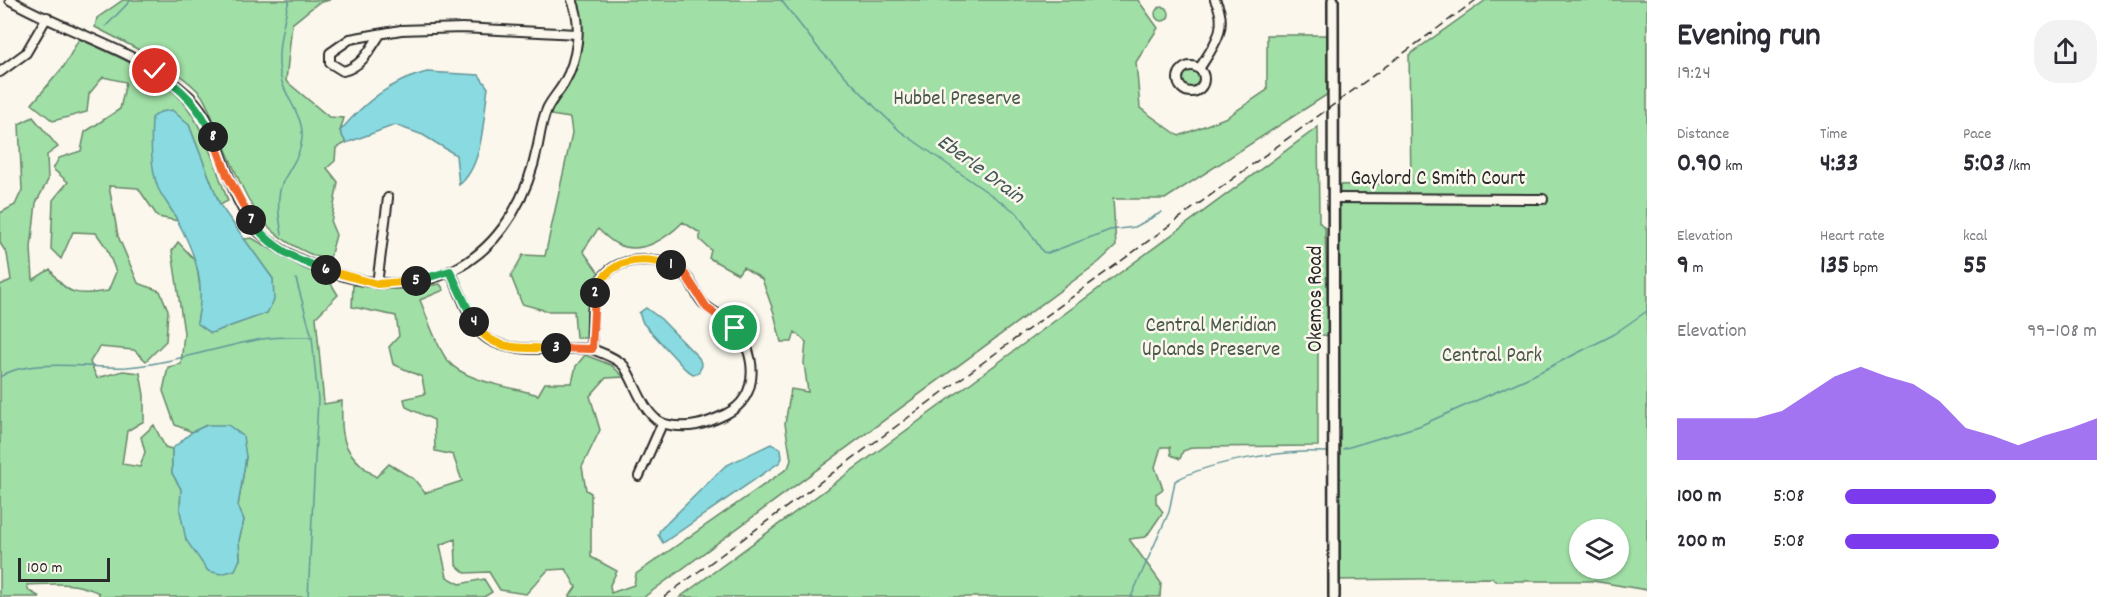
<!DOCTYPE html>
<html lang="en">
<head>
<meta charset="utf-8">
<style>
	body { margin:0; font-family:Dekko,sans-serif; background:#f2f2f3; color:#2b2b33; height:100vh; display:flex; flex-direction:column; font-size:22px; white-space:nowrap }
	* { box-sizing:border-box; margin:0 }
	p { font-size:20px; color:#7c7c81 }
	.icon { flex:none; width:33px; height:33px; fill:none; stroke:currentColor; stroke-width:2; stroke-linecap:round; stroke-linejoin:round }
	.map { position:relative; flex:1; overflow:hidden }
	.side { display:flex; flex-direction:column; background:#fff; width:480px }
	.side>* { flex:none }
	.buttons { position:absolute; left:1569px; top:519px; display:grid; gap:12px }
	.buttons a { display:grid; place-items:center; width:60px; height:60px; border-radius:50%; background:#fff; box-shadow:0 2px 4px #0004; font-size:30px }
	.scale { position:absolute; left:18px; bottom:15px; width:92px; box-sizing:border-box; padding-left:6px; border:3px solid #2b2b2b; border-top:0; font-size:16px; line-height:21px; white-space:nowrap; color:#2b2b2b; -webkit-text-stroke:4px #fbf7ec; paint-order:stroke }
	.pin { position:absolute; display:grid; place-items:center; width:51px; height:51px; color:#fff; margin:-26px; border:3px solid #fff; border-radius:50%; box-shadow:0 2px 6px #0007 }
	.km { position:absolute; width:30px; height:30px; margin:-15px; border-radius:50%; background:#222; color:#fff; font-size:16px; line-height:30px; text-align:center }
	.round { display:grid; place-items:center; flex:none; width:63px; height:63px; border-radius:24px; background:#f2f2f3 }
	.overview { display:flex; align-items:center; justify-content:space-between; height:102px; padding:0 30px }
	h1 { font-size:33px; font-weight:700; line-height:45px }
	.stats { display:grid; grid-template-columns:repeat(3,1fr); gap:9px; height:102px; padding:6px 30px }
	.stats div { display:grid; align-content:center }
	.stats b { font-size:26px; font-weight:700 }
	.stats small { font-size:16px; font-weight:400 }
	.stats p { font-size:16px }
	.chart { height:168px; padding:12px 30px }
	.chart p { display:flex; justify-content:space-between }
	.chart svg { width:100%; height:108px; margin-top:6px; fill:#7c3aed; opacity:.7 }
	ul { padding:0 30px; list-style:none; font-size:20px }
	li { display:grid; grid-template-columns:96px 72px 1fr; align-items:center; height:45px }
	li i { height:15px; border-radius:8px; background:#7c3aed }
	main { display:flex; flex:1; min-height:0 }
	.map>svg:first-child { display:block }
</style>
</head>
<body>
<main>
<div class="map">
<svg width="1647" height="597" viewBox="0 0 1647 597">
	<rect width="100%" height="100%" fill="#fbf7ec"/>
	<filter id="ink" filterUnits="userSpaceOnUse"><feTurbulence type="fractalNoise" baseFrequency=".0167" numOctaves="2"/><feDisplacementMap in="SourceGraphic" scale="12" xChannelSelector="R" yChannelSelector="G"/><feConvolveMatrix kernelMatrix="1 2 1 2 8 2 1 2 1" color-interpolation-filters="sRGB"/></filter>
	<g filter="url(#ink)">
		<g fill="#a0dfa6" stroke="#668568" stroke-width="1.5" fill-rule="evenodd">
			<path d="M123,0H330L318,3L292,24L286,81L329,117L344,118L340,131L346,143L336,148L335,161L327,168L338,182L331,223L336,235L329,261C251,235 248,197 217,129C212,118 207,101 199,92C172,64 129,45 95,27L97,18Z"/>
			<path d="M576,0H1138L1158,28L1136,62L1140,108L1179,136L1227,117L1267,90V35H1329L1328,94L1165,199H1113L1116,246L1099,262L644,597H569L576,587L566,569L548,570L526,594L500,590L489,572L465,573L456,565L455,539L440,545L447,577L460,584L484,579L492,592L484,597H99V593C75,581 53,584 27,585L29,591L40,597H0V285L11,280L7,254L0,243V213L15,205L22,190L19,124L33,117L58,147L47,155L48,180L36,203L31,248L33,280L50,269C67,297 78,295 108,291L116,272L106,247L96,233L73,232L61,259L51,249L53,200L68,182L53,169L59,158L81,151L85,132L120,109L126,82L103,77L89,94L87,112L53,121L32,104L64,66L79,39C114,55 160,73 185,104C206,132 216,169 228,201L220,205L189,125L158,186L178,221L158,217L138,188L109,186L118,236L138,283L160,291L168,310L166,341L146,361L134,350L99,347L90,362L97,378L123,371L140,373L144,395V421L127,431L122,464L140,467L145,452L141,437L154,425L165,447L172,449V473L181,489L180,511L240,559L239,540L244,520L238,506L246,457L207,425L192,432L175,425L163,391L168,367L181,364L184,333L172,251L178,242L196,261L202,300L197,323L211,333L267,313L273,279L244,239L252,238L303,268L327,277L338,295L316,317L324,404L342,401C341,441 342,452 376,477L389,464L414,479L425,493L462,481L453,455L435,451L434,420L406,407L404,399L425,394L422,377L393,364L389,347L399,336L396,316L352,307L353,285L408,289L440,284L444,290L420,300C428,319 435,343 447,360C464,382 513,387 538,395L545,383H572L576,366L585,355L611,365L624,377L606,378L590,396L600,430L582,467L586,490L591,493V557L617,571L610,585L611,593L634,585L636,574L788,468L791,460L785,424L791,389L808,392L804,363L806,342L795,332L792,342H781L774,313L762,279L743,267L738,274L709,258L711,250L700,240V233L683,222C667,238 641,256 617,244C610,241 604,234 598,229L583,251L599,273L588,294L586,338H576L574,311H547L522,304L511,276L523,255L545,256L572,133L570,118L550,115C556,101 565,92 572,79C586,56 579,25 576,0Z"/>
			<path d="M1486,0H1647V590L1593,581H1495L1492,578L1339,580L1337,185L1411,183L1409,55ZM1580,530H1618V568H1580Z"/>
			<circle cx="1162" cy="14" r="7"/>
			<circle cx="1191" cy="79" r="8"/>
			<path d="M1318,127L1319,222L1325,228L1329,336L1318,334V446L1194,447L1183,451L1180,459L1171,455L1170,447H1161L1155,467L1163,489L1156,494V503L1163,512L1146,537L1129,539L1161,583L1160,597H680Z"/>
		</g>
		<g fill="#89dbe1" stroke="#639598" stroke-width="1.5">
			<path d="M427,72L479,75L488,88C483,117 484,165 459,185L456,155L423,135L395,125L346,143L340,131C364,103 390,81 427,72Z"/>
			<path d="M172,110L189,125L220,205L273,279L274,300L267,313L211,333L197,323C206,283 196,255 177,220C172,209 163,199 158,188C150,167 151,140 152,118L160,112Z"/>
			<path d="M646,308L661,319L699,358L702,366L698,373L693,374L685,369L643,323L639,313Z"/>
			<path d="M207,425H228L243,436L246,457L238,506L244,520L239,540L240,559L235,570L221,574L208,571L186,540L180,511L181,489L172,473V449L192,432Z"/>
			<path d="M771,444L781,449L782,458L780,462L663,543L658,535L660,530L725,466Z"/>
		</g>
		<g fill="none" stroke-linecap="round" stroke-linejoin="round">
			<g stroke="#639598" stroke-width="1.5">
				<path d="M781,0L819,49L877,109L900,131L1017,213L1043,252L1048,253L1110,230L1135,227L1162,212"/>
				<path d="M106,26L131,0"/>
				<path d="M282,234C279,218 276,199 282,184C289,168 301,156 302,138C304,118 288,101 282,82C274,56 283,26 289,0"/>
				<path d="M296,279L312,337L318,400L308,597"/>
				<path d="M0,377C28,357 93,369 127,367C173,363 217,347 262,339C278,336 296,337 312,337"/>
				<path d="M1343,449L1419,426L1532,376L1611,336L1647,311"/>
				<path d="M1131,597L1169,512L1175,481C1211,460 1287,450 1328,452"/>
			</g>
			<g stroke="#2b2b2b" stroke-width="12">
				<g id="minor">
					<path d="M10,0C69,34 138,49 189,96C225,130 223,195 259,232C280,252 307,264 334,273C440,309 517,249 538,145C540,133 542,120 547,109C551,100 559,92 564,83C577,61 583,24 572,0"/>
					<path d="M379,36C370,50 361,67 343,71L330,63V53L350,39L401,30L462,28L577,34"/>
					<circle cx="1191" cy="79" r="13"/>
					<path d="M1199,69C1213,47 1230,27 1215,0"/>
					<path d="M0,72L26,53L47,17"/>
					<path d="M1334,198L1543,199"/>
					<path d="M450,271C460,291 468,318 482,334C504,357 563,346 592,349C592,308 587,262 642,260C656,260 673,263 684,274C693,282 695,295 704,304C712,313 725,316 733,325C757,351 761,397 726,414C706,424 688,430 665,424C644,418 636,383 624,366C617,358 602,353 592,349"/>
					<path d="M377,284L388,198"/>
					<path d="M639,476L662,424"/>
				</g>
			</g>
			<g stroke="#2b2b2b" stroke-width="14">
				<path id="tertiary" d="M1333,0L1334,597"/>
			</g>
			<use href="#minor" stroke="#fbf7ec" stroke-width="8"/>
			<use href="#tertiary" stroke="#fbf7ec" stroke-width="9"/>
			<path stroke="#2b2b2b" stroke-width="1.5" stroke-dasharray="9 4.5" stroke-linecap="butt" d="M664,597L1476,0"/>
		</g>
	</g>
	<g fill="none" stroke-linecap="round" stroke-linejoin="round" filter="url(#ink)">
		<g stroke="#fff" stroke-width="12">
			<path id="split-1" d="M671,265L685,274L707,308L735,328"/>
		</g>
		<g stroke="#fff" stroke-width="12">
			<path id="split-2" d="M595,293C608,259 639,255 671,265"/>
		</g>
		<g stroke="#fff" stroke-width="12">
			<path id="split-3" d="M556,348L592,349L595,293"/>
		</g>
		<g stroke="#fff" stroke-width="12">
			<path id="split-4" d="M474,322C491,353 526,348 556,348"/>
		</g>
		<g stroke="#fff" stroke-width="12">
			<path id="split-5" d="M416,281L450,271L474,322"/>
		</g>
		<g stroke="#fff" stroke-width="12">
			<path id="split-6" d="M326,270L377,284L416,281"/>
		</g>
		<g stroke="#fff" stroke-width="12">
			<path id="split-7" d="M251,220C268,246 297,261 326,270"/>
		</g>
		<g stroke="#fff" stroke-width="12">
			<path id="split-8" d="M213,137L227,175L251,220"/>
		</g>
		<g stroke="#fff" stroke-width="12">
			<path id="split-9" d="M155,71C182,89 200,106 213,137"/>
		</g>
		<use href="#split-1" stroke="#f0652b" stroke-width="8"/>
		<use href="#split-2" stroke="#f5b400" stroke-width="8"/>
		<use href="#split-3" stroke="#f0652b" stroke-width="8"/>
		<use href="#split-4" stroke="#f5b400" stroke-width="8"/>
		<use href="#split-5" stroke="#22a559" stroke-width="8"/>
		<use href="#split-6" stroke="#f5b400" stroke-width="8"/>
		<use href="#split-7" stroke="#22a559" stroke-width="8"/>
		<use href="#split-8" stroke="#f0652b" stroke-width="8"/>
		<use href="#split-9" stroke="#22a559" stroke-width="8"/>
	</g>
	<g text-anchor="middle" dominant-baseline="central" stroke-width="5" stroke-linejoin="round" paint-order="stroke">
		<g font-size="21" fill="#48584a" stroke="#fbf7ec">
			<text x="957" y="100">Hubbel Preserve</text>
			<text x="1211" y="327">Central Meridian<tspan x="1211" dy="24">Uplands Preserve</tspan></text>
			<text x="1492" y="357">Central Park</text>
		</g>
		<g font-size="21" fill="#2b2b2b" stroke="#fbf7ec">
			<text x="1438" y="180">Gaylord C Smith Court</text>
			<text transform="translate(1317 299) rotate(-90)">Okemos Road</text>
		</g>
		<g font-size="22" font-style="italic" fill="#425758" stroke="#fbf7ec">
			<text transform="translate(980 170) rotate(36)">Eberle Drain</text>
		</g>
	</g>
</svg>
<div class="buttons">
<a><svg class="icon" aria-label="layers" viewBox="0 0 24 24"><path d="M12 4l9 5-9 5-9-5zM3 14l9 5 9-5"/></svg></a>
</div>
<div class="scale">100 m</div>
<div class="pin" style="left:735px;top:328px;background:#1e9e55"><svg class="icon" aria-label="arrive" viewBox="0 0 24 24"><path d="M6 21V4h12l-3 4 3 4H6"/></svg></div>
<div class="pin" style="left:155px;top:71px;background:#d93025"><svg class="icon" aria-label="check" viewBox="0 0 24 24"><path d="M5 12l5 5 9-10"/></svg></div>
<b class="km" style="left:671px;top:265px">1</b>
<b class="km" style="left:595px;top:293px">2</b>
<b class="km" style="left:556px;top:348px">3</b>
<b class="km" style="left:474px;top:322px">4</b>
<b class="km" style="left:416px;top:281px">5</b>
<b class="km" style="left:326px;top:270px">6</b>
<b class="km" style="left:251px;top:220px">7</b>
<b class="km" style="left:213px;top:137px">8</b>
</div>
<section class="side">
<div class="overview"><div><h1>Evening run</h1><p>19:24</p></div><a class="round"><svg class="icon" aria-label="share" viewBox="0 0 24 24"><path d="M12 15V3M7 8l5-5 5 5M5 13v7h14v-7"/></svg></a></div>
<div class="stats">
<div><p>Distance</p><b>0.90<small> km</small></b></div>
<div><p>Time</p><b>4:33</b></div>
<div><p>Pace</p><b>5:03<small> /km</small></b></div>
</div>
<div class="stats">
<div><p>Elevation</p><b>9<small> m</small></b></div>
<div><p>Heart rate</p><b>135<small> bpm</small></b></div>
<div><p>kcal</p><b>55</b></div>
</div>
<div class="chart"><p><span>Elevation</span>99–108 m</p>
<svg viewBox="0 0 160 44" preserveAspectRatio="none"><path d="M0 44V27L10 27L20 27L30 27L40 24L50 17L60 10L70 6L80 10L90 13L100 20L110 31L120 34L130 38L140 34L150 31L160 27V44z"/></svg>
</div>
<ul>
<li><b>100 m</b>5:08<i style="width:60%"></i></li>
<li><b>200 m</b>5:08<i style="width:61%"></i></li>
</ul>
</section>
</main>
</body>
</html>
